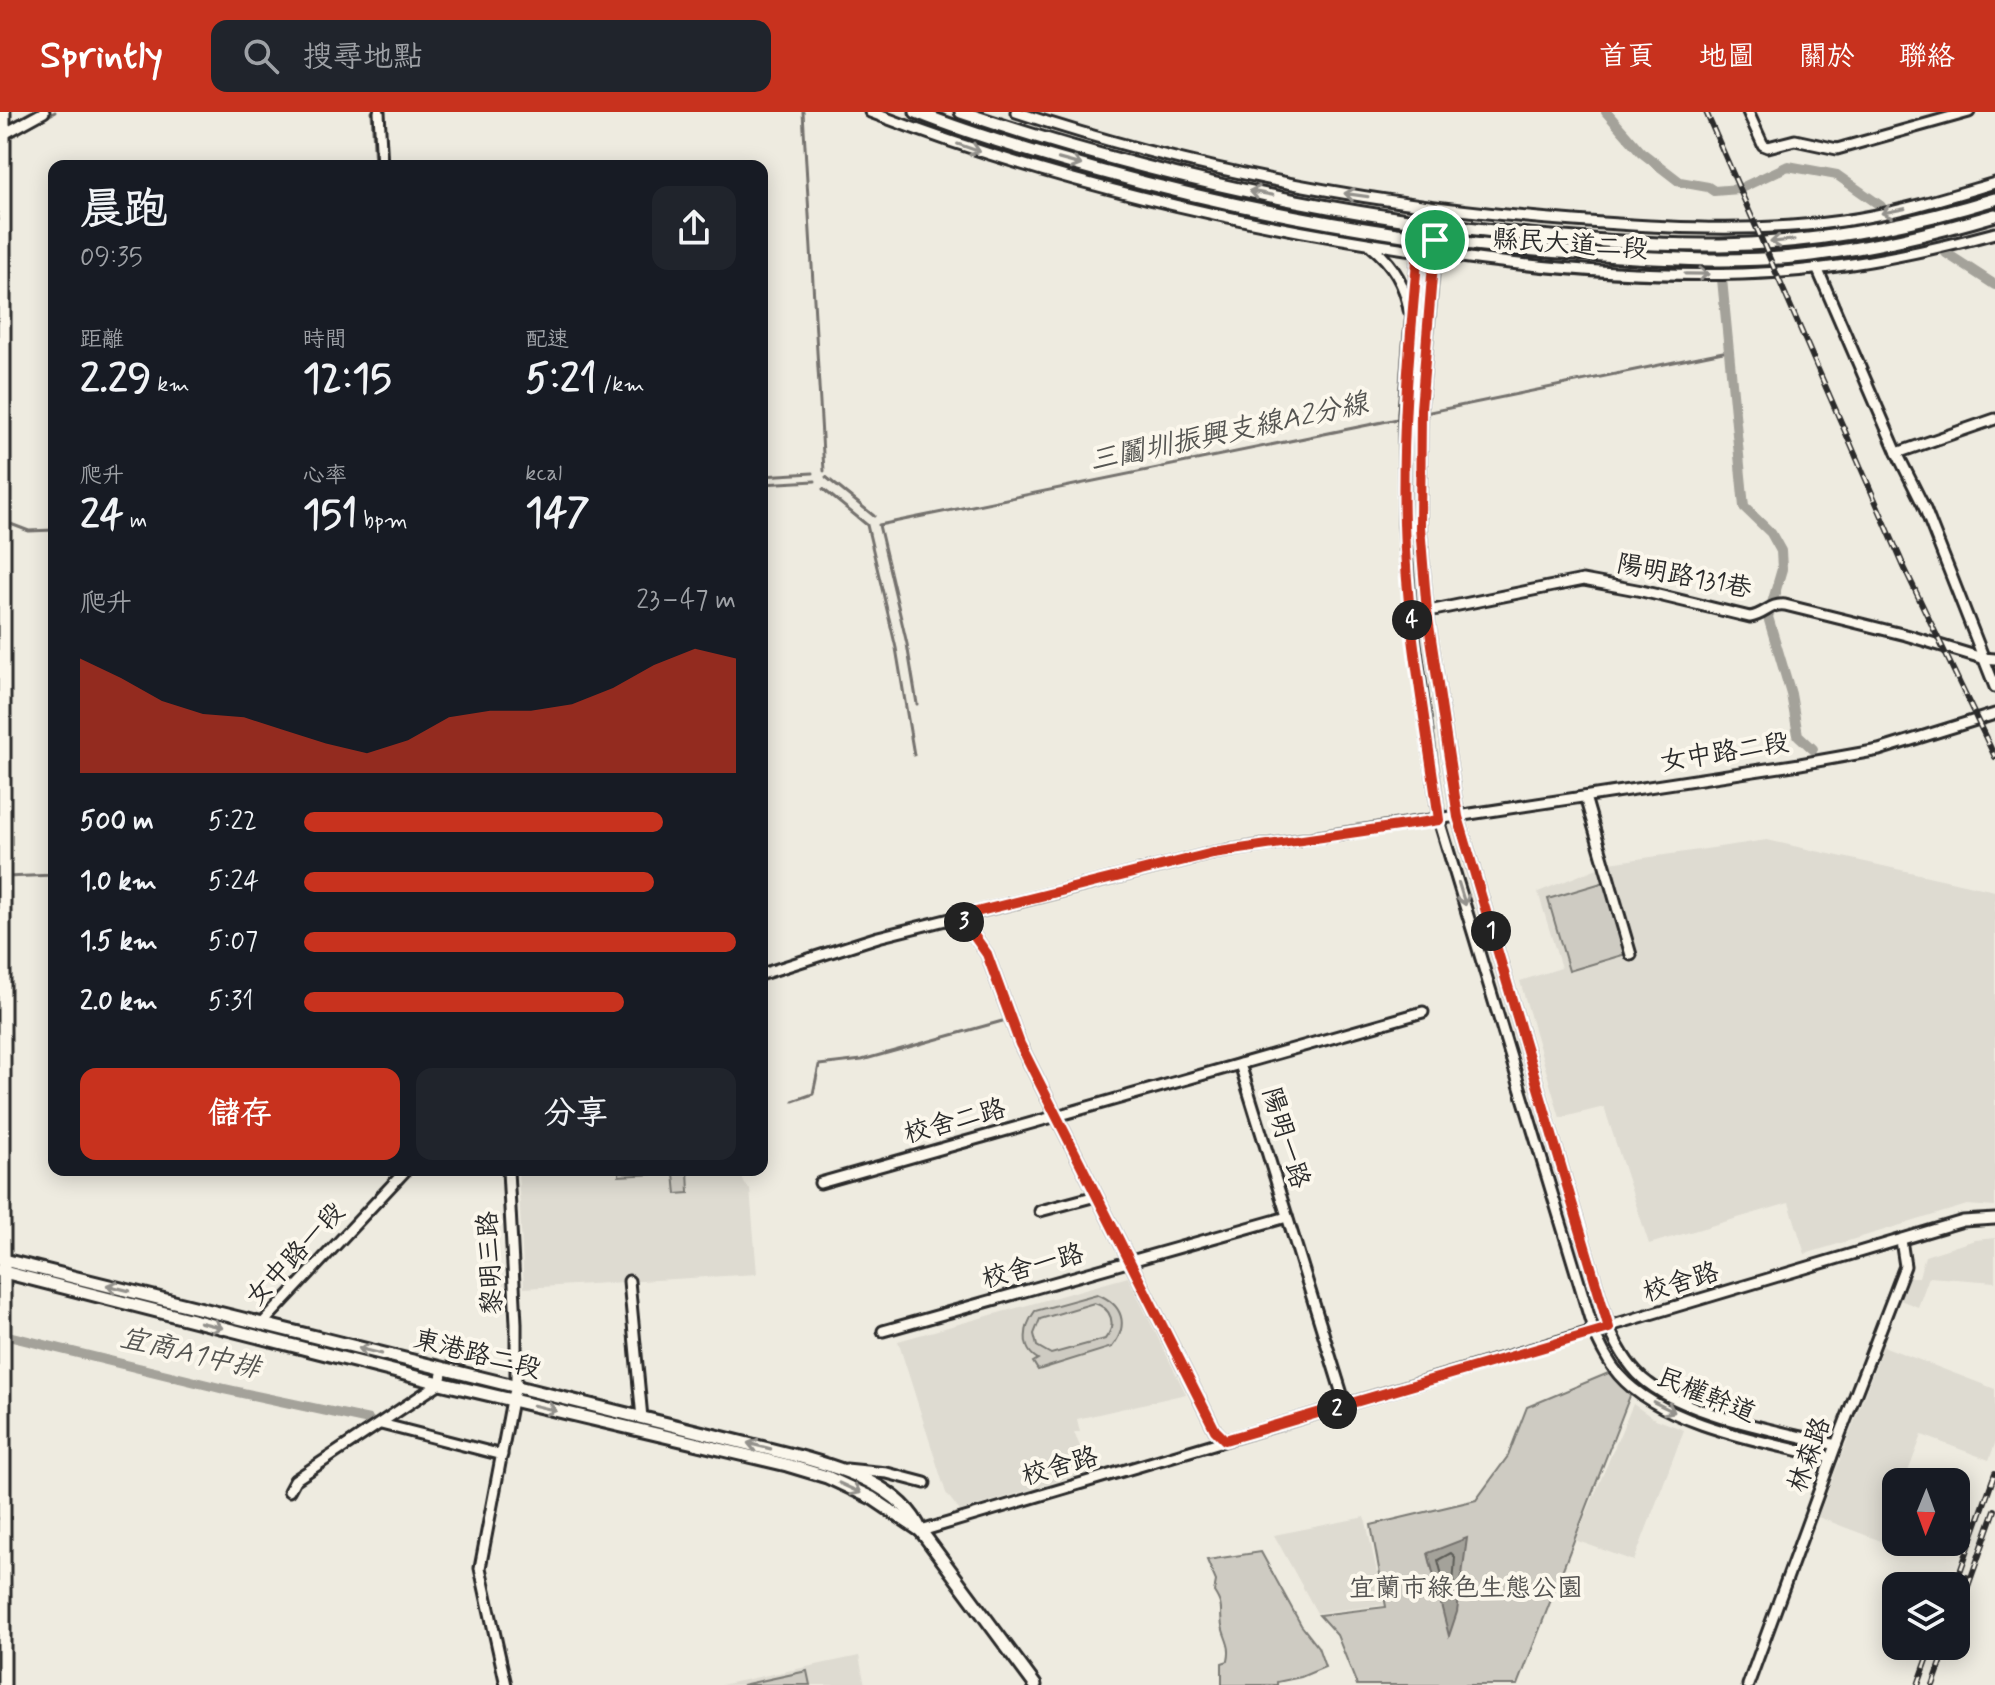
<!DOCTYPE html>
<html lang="zh-TW">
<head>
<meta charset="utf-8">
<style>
	body { margin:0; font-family:Mynerve,"LXGW WenKai TC",sans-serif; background:#20242c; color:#f1f3f6; height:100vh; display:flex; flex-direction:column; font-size:30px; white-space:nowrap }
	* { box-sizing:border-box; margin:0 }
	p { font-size:26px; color:#9ea1a6 }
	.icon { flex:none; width:44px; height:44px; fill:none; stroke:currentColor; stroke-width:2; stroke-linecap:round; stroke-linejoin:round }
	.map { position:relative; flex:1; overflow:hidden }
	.drawer { position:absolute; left:48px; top:48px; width:720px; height:1016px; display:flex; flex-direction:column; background:#171b24; border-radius:16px; box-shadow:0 4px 20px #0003 }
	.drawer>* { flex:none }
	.needle { width:52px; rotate:181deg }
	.controls { position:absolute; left:1882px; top:1356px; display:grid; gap:16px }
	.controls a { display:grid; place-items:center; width:88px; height:88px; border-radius:16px; background:#171b24; box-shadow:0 4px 20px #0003; font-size:40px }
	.pin { position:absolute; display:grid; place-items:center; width:68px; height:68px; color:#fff; margin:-34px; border:4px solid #fff; border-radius:50%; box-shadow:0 2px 8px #0007 }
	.km { position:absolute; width:40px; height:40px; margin:-20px; border-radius:50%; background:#222; color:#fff; font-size:22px; line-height:40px; text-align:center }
	.round { display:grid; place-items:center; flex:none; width:84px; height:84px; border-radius:16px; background:#20242c }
	.overview { display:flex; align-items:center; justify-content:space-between; height:136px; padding:0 32px }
	h1 { font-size:44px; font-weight:700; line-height:60px }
	.stats { display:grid; grid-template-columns:repeat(3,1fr); gap:12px; height:136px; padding:8px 32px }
	.stats div { display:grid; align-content:center }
	.stats b { font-size:40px; font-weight:700 }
	.stats small { font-size:22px; font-weight:400 }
	.stats p { font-size:22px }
	.chart { height:224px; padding:16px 32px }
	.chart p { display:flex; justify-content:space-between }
	.chart svg { width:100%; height:144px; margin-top:8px; fill:#c8321e; opacity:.7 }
	.action { display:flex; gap:16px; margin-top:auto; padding:16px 32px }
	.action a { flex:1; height:92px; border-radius:16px; background:#c8321e; color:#fff; font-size:32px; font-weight:700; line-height:92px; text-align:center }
	.action a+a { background:#20242c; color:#f1f3f6 }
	ul { padding:0 32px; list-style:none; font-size:26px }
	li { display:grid; grid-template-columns:128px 96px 1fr; align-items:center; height:60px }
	li i { height:20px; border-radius:10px; background:#c8321e }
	header { display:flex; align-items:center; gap:48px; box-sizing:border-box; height:112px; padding:0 40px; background:#c8321e; color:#fff }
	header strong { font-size:38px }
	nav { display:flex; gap:44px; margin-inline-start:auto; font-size:28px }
	.search { width:560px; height:72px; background:#20242c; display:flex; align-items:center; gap:20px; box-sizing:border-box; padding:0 28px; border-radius:16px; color:#9ea1a6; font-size:30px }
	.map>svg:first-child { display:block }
</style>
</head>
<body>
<header>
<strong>Sprintly</strong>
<div class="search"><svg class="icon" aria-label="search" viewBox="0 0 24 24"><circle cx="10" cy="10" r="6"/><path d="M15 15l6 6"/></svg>搜尋地點</div>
<nav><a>首頁</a><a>地圖</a><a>關於</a><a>聯絡</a></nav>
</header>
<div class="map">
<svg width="1995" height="1573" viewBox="0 0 1995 1573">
	<rect width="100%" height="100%" fill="#eeebe0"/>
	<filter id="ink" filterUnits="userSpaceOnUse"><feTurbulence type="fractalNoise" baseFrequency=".0125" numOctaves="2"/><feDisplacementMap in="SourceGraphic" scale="16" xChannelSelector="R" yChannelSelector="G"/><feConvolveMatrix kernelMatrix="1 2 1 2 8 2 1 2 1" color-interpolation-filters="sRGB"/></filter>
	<g filter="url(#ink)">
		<g fill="#dedbd1">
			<path d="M1767,728L1995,779V1095L1967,1093L1805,1142L1789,1091L1649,1132L1604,995L1560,1006L1520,869L1561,856L1538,780L1610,751Z"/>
			<path d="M518,1058H741L744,1071L750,1077L757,1162L524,1176Z"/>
			<path d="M1995,1126V1170L1929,1165L1918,1195L1900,1188L1907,1165H1919L1925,1144L1975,1128Z"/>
			<path d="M1128,1165L1186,1282L1077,1307L1080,1320H1074L1090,1359L960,1399L946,1381L898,1229Z"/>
			<path d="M1883,1234L1995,1277V1332L1989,1348L1922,1323L1904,1370H1896V1390L1881,1429L1818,1405Z"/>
			<path d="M1633,1292L1653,1306L1684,1318L1634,1449L1575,1428Z"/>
			<path d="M1365,1405L1384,1493L1317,1501L1274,1423Z"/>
			<path d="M859,1544L865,1573H721Z"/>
		</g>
		<g fill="#cecbc2" stroke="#7c7b76" stroke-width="2" fill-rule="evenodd">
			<path d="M1608,769L1629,841L1569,859L1548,787Z"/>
			<path d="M619,1058H688L689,1081L676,1082L674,1061L619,1064Z"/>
			<path d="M1097,1182C1122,1192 1130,1212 1112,1235L1038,1258L1033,1250L1038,1247C1020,1237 1024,1214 1035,1199ZM1094,1191C1112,1196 1117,1213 1105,1227L1051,1242L1037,1234L1034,1222L1040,1207Z"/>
			<path d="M1611,1260L1631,1281L1518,1573H1357L1337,1523L1319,1503L1386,1495L1371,1413L1476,1388L1508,1344L1527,1295Z"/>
			<path d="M1261,1440L1301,1513L1318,1535L1325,1555L1301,1565L1277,1570V1573H1222V1551L1228,1549C1231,1535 1227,1531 1223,1518C1218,1501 1226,1498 1214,1480L1216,1469L1207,1448Z"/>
			<path d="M807,1559L810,1573H742Z"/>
		</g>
		<path fill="#a4a29a" stroke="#74726e" stroke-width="2" d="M1467,1426L1457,1500L1449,1524L1428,1441Z"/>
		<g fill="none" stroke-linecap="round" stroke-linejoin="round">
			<path stroke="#5b5b57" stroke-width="2" d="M1451,1441L1455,1445L1453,1474L1449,1477L1445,1475L1438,1448Z"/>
			<g stroke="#74726e" stroke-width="3">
				<path d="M372,0L375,54"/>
				<path d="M803,0L824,359"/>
				<path d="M7,13L31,0"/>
				<path d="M6,28L55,0"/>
				<path d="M1425,301L1728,239"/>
				<path d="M762,364L813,361"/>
				<path d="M826,365L874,404"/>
				<path d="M762,372L815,369"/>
				<path d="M823,377L867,413L896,536L914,643"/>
				<path d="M8,411L29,419L54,418"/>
				<path d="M917,592L907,532L879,413L1417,303"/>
				<path d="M6,765L54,763"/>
				<path d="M793,989L813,982L819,953L862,948L1006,908"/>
			</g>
			<g stroke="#a4a29a" stroke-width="10">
				<path d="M1606,0L1641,40L1680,70L1708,75L1714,79L1739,77L1788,54L1837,63L1881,94"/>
				<path d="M1946,141L1995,173"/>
				<path d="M1722,167L1744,395L1771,421L1781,439L1782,457L1768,505L1791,582L1798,623L1813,637"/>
				<path d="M0,1222L224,1277L369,1308"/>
			</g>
			<g stroke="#2b2b2b" stroke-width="15">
				<g id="minor">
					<path d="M379,0L382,54"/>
					<path d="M870,0C1047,68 1231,112 1419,139C1538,157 1661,168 1781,160C1854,155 1925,140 1995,121"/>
					<path d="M1016,0C1197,60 1386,95 1575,109C1665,116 1753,121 1842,109C1894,102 1944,86 1995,71"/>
					<path d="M1748,0L1763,33L1768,35L1795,28L1837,37L1969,0"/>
					<path d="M2,23L44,0"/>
					<path d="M1431,95L1421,110L1410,222L1404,301V414L1411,501L1439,708L1594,1220C1601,1235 1608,1250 1619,1263C1662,1313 1769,1331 1831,1346"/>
					<path d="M1431,95L1437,113L1421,297L1420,415L1427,500L1458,705L1609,1216C1618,1236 1630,1258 1648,1271C1690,1304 1783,1320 1836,1333"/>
					<path d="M1371,134C1392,151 1405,171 1409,198"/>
					<path d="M1817,156L1897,341"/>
					<path d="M1995,307L1897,341L1925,397L1995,575"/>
					<path d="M1419,501L1583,468L1642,479L1750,505C1765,503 1770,491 1785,493L1906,523L1982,546L1995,547"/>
					<path d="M1585,685L1631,843"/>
					<path d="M960,804L987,842L1020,932L1215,1318L1225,1328"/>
					<path d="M762,862L878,825L1213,741L1800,652L1879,638L1995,602"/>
					<path d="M820,1071L1240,952"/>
					<path d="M1040,1099L1096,1084"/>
					<path d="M629,1169L642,1306"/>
					<path d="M261,1213L406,1058"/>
					<path d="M883,1219L1287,1105"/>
					<path d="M1346,1295L1240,952L1423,900"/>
					<path d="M381,1312L502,1343"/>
					<path d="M846,1357L887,1361L925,1371"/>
					<path d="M289,1379L295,1368L440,1271L443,1257"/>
					<path d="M921,1419L1963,1109L1995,1107"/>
					<path d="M506,1573L480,1456L512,1288L516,1276V1211L508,1058"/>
					<path d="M1748,1573L1836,1333L1905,1154L1901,1128"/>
				</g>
			</g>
			<g stroke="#2b2b2b" stroke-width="17">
				<g id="major">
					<path d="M916,0C976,24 1038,42 1100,59C1260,103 1423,132 1588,142C1663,147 1738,152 1812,143C1875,135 1934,121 1995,103"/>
					<path d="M961,0C1156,66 1359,109 1564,126C1630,131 1697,136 1764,131C1842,126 1920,110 1995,87"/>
					<path d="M0,1147L797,1344C841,1356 902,1374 921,1419L1035,1573"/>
					<path d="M0,1159L440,1271L787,1353L827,1365L872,1386L921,1419"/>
					<path d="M4,1573V0"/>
				</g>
			</g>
			<use href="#minor" stroke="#fbf7ec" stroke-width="9"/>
			<use href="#major" stroke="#fbf7ec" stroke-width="11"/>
			<g stroke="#2b2b2b" stroke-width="6">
				<g id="rail">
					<path d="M1706,0L1905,457L1995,645"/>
					<path d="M1955,1474L1995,1361"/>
					<path d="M1956,1495L1967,1465"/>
					<path d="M1956,1508L1995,1398"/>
					<path d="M1918,1573L1932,1534"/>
					<path d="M1933,1573L1947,1534"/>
				</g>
			</g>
			<use href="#rail" stroke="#fbf7ec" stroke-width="3" stroke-dasharray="9" stroke-linecap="butt"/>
		</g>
		<defs><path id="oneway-shaft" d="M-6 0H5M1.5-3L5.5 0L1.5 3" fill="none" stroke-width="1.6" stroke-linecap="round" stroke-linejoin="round" transform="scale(2)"/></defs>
		<g stroke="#93918c">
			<use href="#oneway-shaft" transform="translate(969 36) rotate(19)"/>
			<use href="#oneway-shaft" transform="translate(1070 50) rotate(15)"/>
			<use href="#oneway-shaft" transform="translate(1261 81) rotate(-169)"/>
			<use href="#oneway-shaft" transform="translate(1356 83) rotate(-172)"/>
			<use href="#oneway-shaft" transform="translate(1893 99) rotate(169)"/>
			<use href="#oneway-shaft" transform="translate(1782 129) rotate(174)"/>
			<use href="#oneway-shaft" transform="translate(1697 162) rotate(1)"/>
			<use href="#oneway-shaft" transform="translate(1462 782) rotate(73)"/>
			<use href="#oneway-shaft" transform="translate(118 1176) rotate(-166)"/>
			<use href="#oneway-shaft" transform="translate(211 1213) rotate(14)"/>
			<use href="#oneway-shaft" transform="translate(370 1239) rotate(-166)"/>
			<use href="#oneway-shaft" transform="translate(1664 1295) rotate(26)"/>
			<use href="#oneway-shaft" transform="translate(545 1296) rotate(13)"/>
			<use href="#oneway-shaft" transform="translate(759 1334) rotate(-166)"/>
			<use href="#oneway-shaft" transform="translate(850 1376) rotate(25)"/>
		</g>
	</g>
	<g fill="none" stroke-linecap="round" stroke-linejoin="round" filter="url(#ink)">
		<g stroke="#fff" stroke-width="16">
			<path id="route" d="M1419,126L1435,128L1421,297L1420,415L1427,500L1458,705L1609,1216L1225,1328L1215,1318L1020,932L987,842L960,804L1213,741L1439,708C1426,610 1406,510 1404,411C1401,316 1411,221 1419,126Z"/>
		</g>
		<use href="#route" stroke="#c8321e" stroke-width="10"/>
	</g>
	<g text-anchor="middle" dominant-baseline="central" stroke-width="8" stroke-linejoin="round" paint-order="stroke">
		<g font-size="26" fill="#2b2b2b" stroke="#fbf7ec">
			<text transform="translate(1570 133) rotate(4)">縣民大道二段</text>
			<text transform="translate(1684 465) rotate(11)">陽明路131巷</text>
			<text transform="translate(1725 641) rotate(-9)">女中路二段</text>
			<text transform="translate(955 1010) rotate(-15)">校舍二路</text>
			<text transform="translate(1285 1026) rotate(73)">陽明一路</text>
			<text transform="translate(296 1143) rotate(-47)">女中路一段</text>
			<text transform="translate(491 1151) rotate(-93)">黎明三路</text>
			<text transform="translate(1033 1155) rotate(-15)">校舍一路</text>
			<text transform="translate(1681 1171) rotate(-17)">校舍路</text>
			<text transform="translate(477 1243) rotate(14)">東港路二段</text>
			<text transform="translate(1706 1284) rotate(22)">民權幹道</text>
			<text transform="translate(1810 1343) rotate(-70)">林森路</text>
			<text transform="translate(1060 1355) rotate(-16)">校舍路</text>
		</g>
		<g font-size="26" fill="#545351" stroke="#fbf7ec">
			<text x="1466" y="1477">宜蘭市綠色生態公園</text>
		</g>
		<g font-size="28" font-style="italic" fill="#555552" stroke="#fbf7ec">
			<text transform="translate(1229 321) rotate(-12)">三鬮圳振興支線A2分線</text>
			<text transform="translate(190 1242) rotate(13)">宜商A1中排</text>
		</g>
	</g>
</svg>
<div class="controls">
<a><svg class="needle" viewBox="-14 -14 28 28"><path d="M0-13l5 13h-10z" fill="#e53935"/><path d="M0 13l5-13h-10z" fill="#9ea1a6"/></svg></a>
<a><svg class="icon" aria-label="layers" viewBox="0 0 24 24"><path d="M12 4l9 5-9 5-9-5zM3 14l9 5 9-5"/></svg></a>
</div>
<div class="pin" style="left:1435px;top:128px;background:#1e9e55"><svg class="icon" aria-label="arrive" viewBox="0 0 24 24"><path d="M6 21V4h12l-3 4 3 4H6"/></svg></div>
<b class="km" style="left:1491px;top:819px">1</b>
<b class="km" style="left:1337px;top:1297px">2</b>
<b class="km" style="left:964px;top:810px">3</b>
<b class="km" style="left:1412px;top:508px">4</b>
<section class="drawer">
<div class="overview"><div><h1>晨跑</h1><p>09:35</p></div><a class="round"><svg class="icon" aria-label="share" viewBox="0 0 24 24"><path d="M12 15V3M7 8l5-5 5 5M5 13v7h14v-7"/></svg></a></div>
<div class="stats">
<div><p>距離</p><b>2.29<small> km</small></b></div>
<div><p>時間</p><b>12:15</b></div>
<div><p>配速</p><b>5:21<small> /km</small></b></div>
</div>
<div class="stats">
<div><p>爬升</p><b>24<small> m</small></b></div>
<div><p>心率</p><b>151<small> bpm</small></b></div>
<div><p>kcal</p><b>147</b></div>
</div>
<div class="chart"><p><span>爬升</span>23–47 m</p>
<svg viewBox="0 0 160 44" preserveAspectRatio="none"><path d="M0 44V9L10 15L20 22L30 26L40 27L50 31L60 35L70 38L80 34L90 27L100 25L110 25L120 23L130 18L140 11L150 6L160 9V44z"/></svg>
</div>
<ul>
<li><b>500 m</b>5:22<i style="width:83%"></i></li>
<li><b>1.0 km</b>5:24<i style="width:81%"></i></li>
<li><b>1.5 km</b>5:07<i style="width:100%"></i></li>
<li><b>2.0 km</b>5:31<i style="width:74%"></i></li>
</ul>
<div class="action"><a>儲存</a><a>分享</a></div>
</section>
</div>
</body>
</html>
